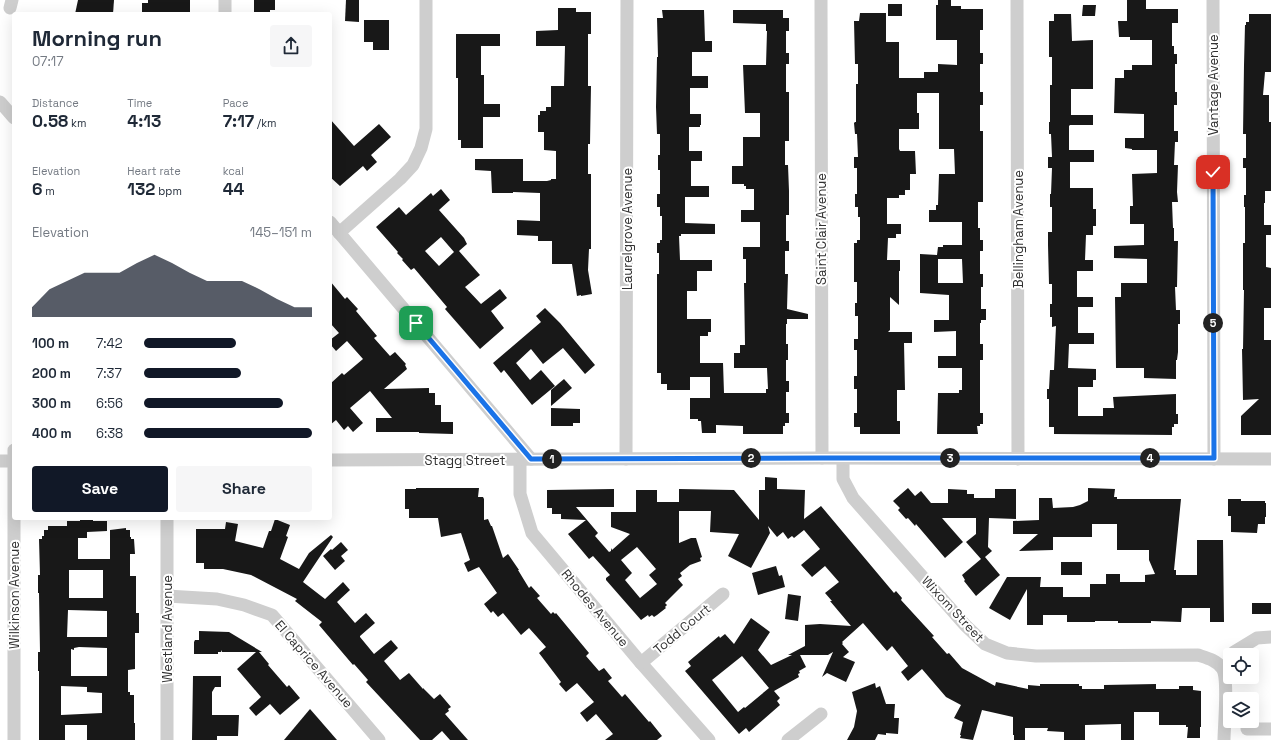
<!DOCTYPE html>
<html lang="en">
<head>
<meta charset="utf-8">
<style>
	body { margin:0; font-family:"Space Grotesk",sans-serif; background:#f6f6f7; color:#1f2937; height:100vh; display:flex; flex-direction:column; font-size:15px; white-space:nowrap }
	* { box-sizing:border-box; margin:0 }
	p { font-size:13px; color:#747a83 }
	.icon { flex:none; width:22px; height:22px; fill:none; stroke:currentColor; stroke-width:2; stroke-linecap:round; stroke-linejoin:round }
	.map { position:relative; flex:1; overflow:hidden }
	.drawer { position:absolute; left:12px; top:12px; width:320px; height:508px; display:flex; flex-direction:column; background:#fff; border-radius:4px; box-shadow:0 4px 16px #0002 }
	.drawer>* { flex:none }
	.tools { position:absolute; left:1223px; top:648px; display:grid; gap:8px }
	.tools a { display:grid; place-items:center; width:36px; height:36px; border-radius:4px; background:#fff; box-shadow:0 4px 16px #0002; font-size:20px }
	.pin { position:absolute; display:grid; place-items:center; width:34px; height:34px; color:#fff; margin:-17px; border-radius:8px; box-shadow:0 2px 6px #0006 }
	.km { position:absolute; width:20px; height:20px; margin:-10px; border-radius:50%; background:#222; color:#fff; font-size:11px; line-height:20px; text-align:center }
	.round { display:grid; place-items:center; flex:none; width:42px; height:42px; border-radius:4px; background:#f6f6f7 }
	.summary { display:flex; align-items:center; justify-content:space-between; height:68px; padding:0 20px }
	h1 { font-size:22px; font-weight:600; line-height:30px }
	.metrics { display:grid; grid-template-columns:repeat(3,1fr); gap:6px; height:68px; padding:4px 20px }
	.metrics div { display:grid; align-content:center }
	.metrics b { font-size:17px; font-weight:600 }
	.metrics small { font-size:11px; font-weight:400 }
	.metrics p { font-size:11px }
	.chart { height:112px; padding:8px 20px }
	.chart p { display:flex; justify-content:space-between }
	.chart svg { width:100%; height:72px; margin-top:4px; fill:#111827; opacity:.7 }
	.primary-button { display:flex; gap:8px; margin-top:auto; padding:8px 20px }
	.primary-button a { flex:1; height:46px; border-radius:4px; background:#111827; color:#fff; font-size:16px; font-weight:600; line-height:46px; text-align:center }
	.primary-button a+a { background:#f6f6f7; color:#1f2937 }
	ul { padding:0 20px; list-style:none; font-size:13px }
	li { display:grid; grid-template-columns:64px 48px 1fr; align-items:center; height:30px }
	li i { height:10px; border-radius:5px; background:#111827 }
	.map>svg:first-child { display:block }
</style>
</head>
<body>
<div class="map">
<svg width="1271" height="740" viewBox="0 0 1271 740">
	<rect width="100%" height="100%" fill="#fff"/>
	<g fill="#181818" fill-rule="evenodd">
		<path d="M78,0H114L113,14H75Z"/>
		<path d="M148,0H190V14H142V3H148Z"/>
		<path d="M254,0H275V10H270V14H254Z"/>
		<path d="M346,0H359V22L345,21Z"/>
		<path d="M938,0H951V6H961V9H983V30H980V53H983V64H980V92H983V105H980V131H983V202H978V228H980V240H983V251H980V274H983V287H981V309H986V320H981V323H980V344H983V360H980V413H983V424H980V426H977L978,434H937L938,393H959V390H962V368H938V356H956V331L934,332V320H949V295L920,293V254L937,255L938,247H943V245H962V222H929V210H936V205H938L939,174H955L954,149H939V93H917V113H919V129H899V149L900,151H915L916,174H910V190H905V195H899V198H887V224H901V234H896V238H888L887,260H900V271H899V305L890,297V330L888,332H912V343H904L905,390H897V421H900V434H860V427H854V413H857V389H854V376H857V350H854V339H858V316H855V303H857V282H854V243H857V240H860V217H858V207H855V194H857V168H854V157H858L857,134H855L854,123L855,122H856V84H858V64H855L854,21H859L860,13H886V42H899V78H924V72H938V64L957,65V40H936V5H938ZM938,259H962L963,283H938Z"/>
		<path d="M1127,0H1146V9H1178V23H1172V46H1174V54H1177V64H1175V92H1177V105H1174V131H1178V142H1175L1174,165H1178L1177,192L1178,202H1172L1173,228H1174V241H1178L1177,287H1175L1176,310H1180V324H1178V352L1177,360H1176V379L1144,378V368H1116L1115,297H1121V283H1147V259L1114,258V246L1144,245V224H1130V206H1133L1132,174L1157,173V150H1132V149L1125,148V138H1144V114L1114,113L1115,78H1124V70H1132V65H1152V40H1130V37H1119L1118,21H1127Z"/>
		<rect x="888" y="4" width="14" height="12"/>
		<path d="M1083,5H1096L1095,16H1082Z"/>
		<path d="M558,8H576V12H591V34H588V86H591L590,144H588V174H591V249H589L588,270L592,294L581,296V295L577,296L572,264H552V241H538V236L517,235V220L540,221V193L513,192V193H492L491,171L475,170V159H523V181H547L551,180V179H556V151L544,150V132H538V115H540V111H546V107H551V86H564L565,46H536V31L558,30Z"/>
		<path d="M662,10H704L705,41H712V52H692V76H708V88H690V114H701V125H700V127H689V151H702V161H691V186H709V197H685V223L715,224V234H681V236H679L680,260H712V271H697V291H687V319H711V332H708V336H700V363H723L724,393H766V389H768L767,368H734V353H740V345H745L744,283H746V259H743V247H760V222H741V210H754V189H746V186H744V184H732V166H743V137H760V113H745L743,65H766L767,31H766V24L733,23V10H783V18H789V31H786V53H789V64H786V92H789V141H785V165H788L789,191V215H786V241H789V251H785V274H788L787,309L808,314V319H787V324H786V344H788V360H786V381H789V392H786V413H789V423H785V426H783V434H743V426L716,425V433H702L701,421H698V419H690V398H710V377H690V390H667V384H661V373H657V274H659V253H657V243H660V240H662V216H660V207H657V194H660V170H658V155H660V134H657L656,107L657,57H658L657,18H663Z"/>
		<path d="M1054,14H1071L1072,41L1093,40V89H1071V115H1093V125H1070L1069,126V150H1094V162H1070V188H1093V209H1096V226H1093V235H1086L1085,260H1093V271H1077V297H1093V307H1078V333H1094V344H1069L1068,368L1096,369V380H1093V387H1078V416H1103V408H1114L1113,397L1176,394V414H1178V424H1174V427H1172V435L1054,434V427H1049V399H1047V389H1049L1050,370H1054L1056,326L1052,327V317H1050V304H1052V284H1049L1048,245V232H1052V207H1050V194H1051L1052,168H1048V157H1052L1051,134H1049V122H1050V85H1052V57H1049V21H1054Z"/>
		<path d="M1249,14H1271V72H1265L1263,95H1269V122H1271V191H1265V203H1264V225H1271V235H1266V267L1271,268V308H1264V340H1271V435H1241V416L1259,399L1243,400L1242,349H1243L1244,290H1243V243H1245V207H1244V195H1246V168H1243V158H1246V134H1243L1244,65L1245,25H1246V22H1249Z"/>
		<path d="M364,20H389V50H373V42H364Z"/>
		<path d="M456,34H500V46H481V75H484V104H500V117H483V148H461V140H458V78H456Z"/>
		<path d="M330,119L354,146L379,124L391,137L371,155L377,162L367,171L363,166L340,186L330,177Z"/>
		<path d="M441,189L450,200L439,210L464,238L467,244L459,251L480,275L465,287L481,304L500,289L507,298L491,311L504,328L480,349L445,309L447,307L414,268L411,270L402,260L403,259L397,253L398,252L376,227L399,207L406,215L431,193L433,196ZM441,237L454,252L439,266L425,251Z"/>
		<path d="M330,281L345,299L347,297L358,309L356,311L377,336L374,338L390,356L395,352L406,364L405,365L407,369L384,389L429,388V393H435V405H441V422H453V434L419,433V432H376V418H392L370,391L350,408L363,423L353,432L348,426L344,430L336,420L330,425V384L342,373L344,375L363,359L347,341L336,351L330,344V340L339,333L330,323Z"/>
		<path d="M545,308L560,323L595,365L585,374L563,348L543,364L531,349L516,363L530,380L541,370L555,386L532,405L504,370L501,373L493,363L541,322L536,316Z"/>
		<path d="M564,379L572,388L551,406V390Z"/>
		<path d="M551,408L580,409V423H573V426H551Z"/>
		<path d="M765,477L777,478V489L805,490L804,519L821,506L894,593L896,591L902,598L901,600L934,636L932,637L947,654L949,653L962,668L995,686L996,682L1028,689V685L1040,686V684H1079V686H1082V689H1104V685L1156,684V689H1179V686H1193V690L1201,691V727H1200V738H1187L1188,727H1186V725H1159V712H1134V740H1121V724L1085,725V740H1064V732L1047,731L1048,728H1025V740H1014V735H1013V717L982,710L973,740L960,738L961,735H960L963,722L954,718L961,705L946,697L922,669L908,681L901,672L908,666L892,646L887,651L863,623L842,642L843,643L842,644L849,652L843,657L855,662L846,682L827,673L822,677L833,652L828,655H800L806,667L799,671L800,673L798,674L799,677L774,691L780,698L777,701L780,705L749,732L746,728L739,734L685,671L691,666L688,662L719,636L720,638L725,634L734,644L751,618L770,632L758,650L771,665L792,655H788L805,646V625L820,624L851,626L830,601H832L825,593L839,582L825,566L812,577L801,565L820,549L804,530L794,538L792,536L788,539L783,532L777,537L768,526L770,533L751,568L728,556L739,534L710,532L711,511H679V543L691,538H696L702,557L700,558L701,561L690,565L680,573L682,576L678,579L683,585L665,603L667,605L665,607L666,608L657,615L654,617L652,615L649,617L648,615L641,620L606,580V578L610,575L593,556L589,559L568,534L586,520L561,519V514H552V508H547V490L614,489V507H576L598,533L595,536L609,552L611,551V548L612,550L630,534L611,527V512H636V490H657V502H679V489L734,490L759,520V490H765ZM637,547L656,569L649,575L657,584L640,598L625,580L632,573L621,560ZM742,656L769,688L745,708L744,707L738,712L712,680Z"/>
		<path d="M416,488H479L478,497H483L484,499V520L488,519L491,526H492L503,558L508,554L519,570H518L529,588L531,586L540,596L537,598L551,614L553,612L555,614L556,613L589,653L586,656L599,671L604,668L612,678L608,681L622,697L625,694L649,722L650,721L662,736L657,740H605L613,734L596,714L587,722L580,713L594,702L577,683L566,692L559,684L561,682L539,653L546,647L529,628L521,635L503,613L498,617L493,611L491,613L484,604L497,593L479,567L468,572L464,563L470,560L461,533L441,537L438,518H409V509H405V489H416Z"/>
		<path d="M908,488L915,496L921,491L931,503H948V489L967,490V494H974V498H995V489H1016V519L989,518L988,547L992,551L985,557L1000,575L976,596L964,581L965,580L962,575L981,559L966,542L976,534V518H942L963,542L945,558L916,524L915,526L908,518L906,519L898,510L900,508L893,501Z"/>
		<path d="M1088,488L1115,489L1114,497H1117V499H1181L1174,570H1176V575H1197V540H1223L1224,622H1210V608H1182L1181,622L1151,621V623H1118V621H1095V622H1067V615H1043V625H1027V589L1010,620L989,608L1007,577H1041L1040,587H1063V597H1090V584H1106V574H1120V582H1145V575L1155,574L1149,560V550H1117V524H1092V537H1053V550L1019,551L1038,534H1013V521L1039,520V498H1052L1053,508L1073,507L1080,505L1088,501Z"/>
		<path d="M1228,499H1241V501H1265V503H1266V517H1265V524H1258L1257,533L1231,532V516H1228Z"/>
		<path d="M80,518H93V521H107V531L87,532V538H78V559H110V530L126,528V530H130V537H131V539H134L135,554H130V576H136V613H139V633H135V669L128,670V692H130V695H134V723H135V740H87V725H65V740H39V671H38V652H40L39,593H38V575H40L39,539H42V536H44V530H48V526H67V521H80ZM69,570H103V598H69ZM68,610L107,611V637H67ZM79,647L107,648V676H71V649L74,650V648ZM61,686L87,687V692L102,693V713L61,715Z"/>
		<path d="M275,519L290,525L286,536L288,537L280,559L299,569L309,553L331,535L333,537L303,582L325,599L343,582L350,590L337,602L355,623L366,613L375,623L360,636V637L374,654L391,640L398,648L384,661L400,680L409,673L423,689V688L434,699L440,694L451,707L448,709L449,711L445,714L468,740H450L442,731L432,740H420L366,682L368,680L354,664L353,665L319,625L322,622L295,601L297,599L251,575L223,569H204V563H196V529H225L226,522L238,524L235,541L263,548L269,531H271Z"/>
		<path d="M341,542L348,550L341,556L345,561L335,570L323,556L331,549L332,550Z"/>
		<rect x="1061" y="562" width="21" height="13"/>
		<path d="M776,566L779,576L782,575L785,587L758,595L752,573Z"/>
		<path d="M788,594L801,596L798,621L785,619Z"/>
		<rect x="1252" y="603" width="19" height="11"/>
		<path d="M199,631L229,632L262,652H259L269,664L268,665L287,687L289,685L300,698L280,715L270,704L256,716L249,708L261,697L237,669L256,652H222L221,650V652H218V654H194V642L195,640H199Z"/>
		<path d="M193,676H221V687H215L212,692V715H239L238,736H217V740H192Z"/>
		<path d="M875,683L876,688L880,686L886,704H895L894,718H899L898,734L886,733V735L878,734L875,740H847L854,727L857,711L852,692Z"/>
		<path d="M310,709L317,717L337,740H284Z"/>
	</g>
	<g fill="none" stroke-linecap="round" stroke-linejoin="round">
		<g stroke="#cecece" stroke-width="13">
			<path d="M225,0V14"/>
			<path d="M821,0L822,458"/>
			<path d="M1017,0L1018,459"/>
			<path d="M1213,0L1214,459"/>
			<path d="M10,8L12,0"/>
			<path d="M0,102L14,118"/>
			<path d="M330,222L531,459"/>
			<path d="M339,233L400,179L413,165L421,148L426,129V0"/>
			<path d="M520,459V494L532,533L641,663L709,740"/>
			<path d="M626,459L627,0"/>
			<path d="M843,459V479L853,498L965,625L985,644L1007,653L1036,656L1198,655C1207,658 1216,660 1222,668C1229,677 1224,727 1224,740"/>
			<path d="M330,460L822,458L1271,459"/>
			<path d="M0,461H14"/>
			<path d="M167,596L217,599L244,605L272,615L379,740"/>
			<path d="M1231,655L1234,652L1257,638L1271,637"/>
			<path d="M641,663L723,594"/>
			<path d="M1247,729H1271"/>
			<path d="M14,740V450"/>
			<path d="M167,740V518"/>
			<path d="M788,740L821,714"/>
		</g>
	</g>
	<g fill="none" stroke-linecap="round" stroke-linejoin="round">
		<g stroke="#fff" stroke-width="8">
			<path id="route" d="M416,323L531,459L822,458H1214L1213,172"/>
		</g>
		<use href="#route" stroke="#1a73e8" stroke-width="5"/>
	</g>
	<g text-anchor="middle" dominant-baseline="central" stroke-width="4" stroke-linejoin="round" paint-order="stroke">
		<g font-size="13" fill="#313131" stroke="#fff">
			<text transform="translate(1213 85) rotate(-90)">Vantage Avenue</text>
			<text transform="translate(627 229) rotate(-90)">Laurelgrove Avenue</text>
			<text transform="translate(821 229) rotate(-90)">Saint Clair Avenue</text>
			<text transform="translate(1018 229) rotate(-90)">Bellingham Avenue</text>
			<text x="465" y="460">Stagg Street</text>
			<text transform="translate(14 595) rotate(-90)">Wilkinson Avenue</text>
			<text transform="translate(595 608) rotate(50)">Rhodes Avenue</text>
			<text transform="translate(953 609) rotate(47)">Wixom Street</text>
			<text transform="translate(167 629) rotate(-90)">Westland Avenue</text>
			<text transform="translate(682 629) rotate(-40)">Todd Court</text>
			<text transform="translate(314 664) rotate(49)">El Caprice Avenue</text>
		</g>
	</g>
</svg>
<div class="tools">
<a><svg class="icon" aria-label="locate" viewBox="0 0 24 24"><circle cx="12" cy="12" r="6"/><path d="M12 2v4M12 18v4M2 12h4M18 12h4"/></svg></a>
<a><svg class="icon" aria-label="layers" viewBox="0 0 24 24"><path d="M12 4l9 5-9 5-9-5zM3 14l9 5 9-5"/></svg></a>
</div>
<div class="pin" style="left:416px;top:323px;background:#1e9e55"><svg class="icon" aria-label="arrive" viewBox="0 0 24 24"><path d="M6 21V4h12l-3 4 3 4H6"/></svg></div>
<div class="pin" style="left:1213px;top:172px;background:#d93025"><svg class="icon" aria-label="check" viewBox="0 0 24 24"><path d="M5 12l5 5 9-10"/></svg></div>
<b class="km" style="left:552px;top:459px">1</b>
<b class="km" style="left:751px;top:458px">2</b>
<b class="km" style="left:950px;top:458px">3</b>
<b class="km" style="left:1150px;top:458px">4</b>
<b class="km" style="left:1213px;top:323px">5</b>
<section class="drawer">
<div class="summary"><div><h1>Morning run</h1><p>07:17</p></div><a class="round"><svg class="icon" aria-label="share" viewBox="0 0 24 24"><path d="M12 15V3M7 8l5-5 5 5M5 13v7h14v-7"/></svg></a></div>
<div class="metrics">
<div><p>Distance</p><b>0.58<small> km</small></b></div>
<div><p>Time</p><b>4:13</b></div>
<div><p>Pace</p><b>7:17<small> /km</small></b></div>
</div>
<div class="metrics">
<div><p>Elevation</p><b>6<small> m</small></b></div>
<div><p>Heart rate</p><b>132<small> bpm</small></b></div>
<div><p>kcal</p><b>44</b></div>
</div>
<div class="chart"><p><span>Elevation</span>145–151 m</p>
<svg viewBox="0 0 160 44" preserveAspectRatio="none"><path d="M0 44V38L10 27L20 22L30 17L40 17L50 17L60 11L70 6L80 11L90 17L100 22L110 22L120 22L130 27L140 33L150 38L160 38V44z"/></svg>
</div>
<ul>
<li><b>100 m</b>7:42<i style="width:55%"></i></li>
<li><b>200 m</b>7:37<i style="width:58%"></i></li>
<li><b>300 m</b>6:56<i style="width:83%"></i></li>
<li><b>400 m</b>6:38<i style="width:100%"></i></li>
</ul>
<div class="primary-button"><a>Save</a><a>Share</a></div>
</section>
</div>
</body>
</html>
